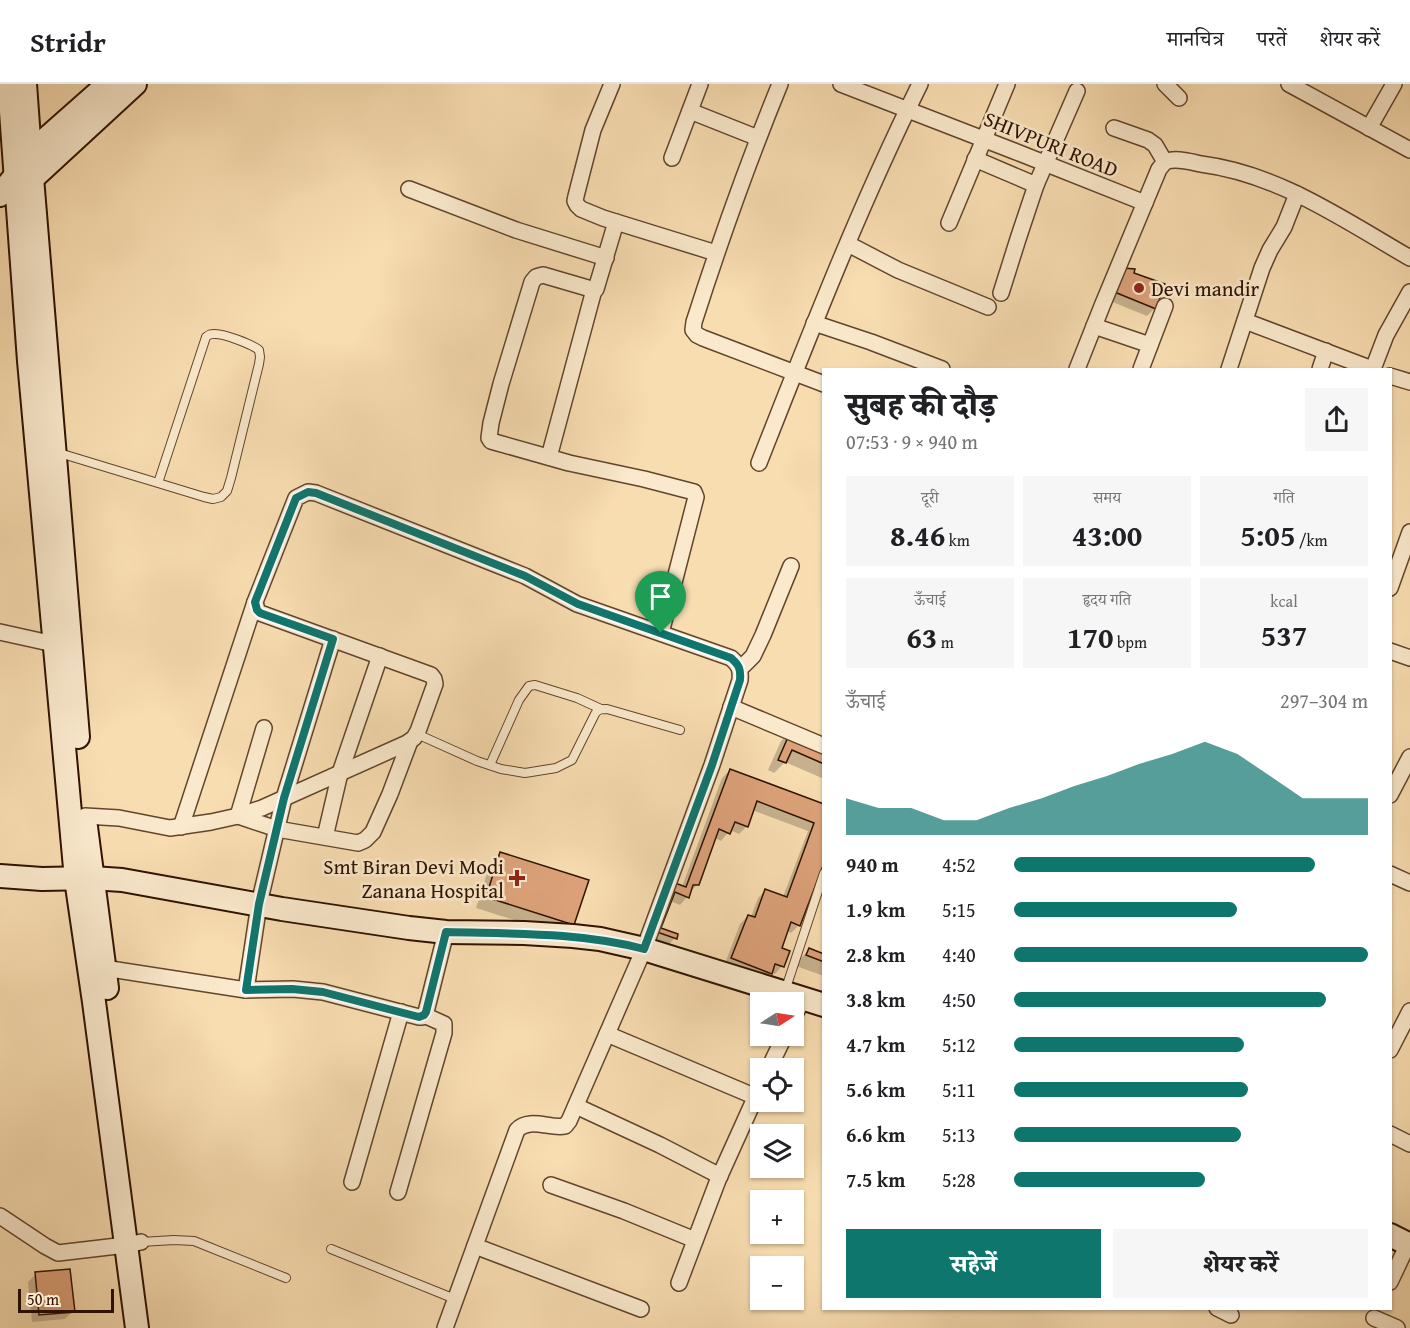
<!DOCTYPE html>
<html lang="hi">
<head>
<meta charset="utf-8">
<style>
	body { margin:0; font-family:"Gentium Book Plus","Noto Serif Devanagari",serif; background:#f6f6f6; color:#202124; height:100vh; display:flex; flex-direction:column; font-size:22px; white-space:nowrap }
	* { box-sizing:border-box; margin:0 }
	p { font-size:20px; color:#757577 }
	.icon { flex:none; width:33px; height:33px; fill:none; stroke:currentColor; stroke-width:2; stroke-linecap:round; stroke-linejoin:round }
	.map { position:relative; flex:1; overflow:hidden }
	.sheet { position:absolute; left:822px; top:284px; width:570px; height:942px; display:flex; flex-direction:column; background:#fff; border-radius:0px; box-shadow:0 2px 4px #0004 }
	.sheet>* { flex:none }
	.needle { width:39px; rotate:78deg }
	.tools { position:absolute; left:750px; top:908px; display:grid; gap:12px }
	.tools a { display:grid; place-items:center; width:54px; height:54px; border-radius:0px; background:#fff; box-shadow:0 2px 4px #0004; font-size:30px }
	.scale { position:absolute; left:18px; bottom:15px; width:96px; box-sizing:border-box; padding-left:6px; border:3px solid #2f1200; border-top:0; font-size:16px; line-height:21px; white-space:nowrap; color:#2f1200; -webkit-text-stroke:4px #fae9cc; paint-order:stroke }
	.pin { position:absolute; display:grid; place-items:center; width:51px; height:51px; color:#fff; margin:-62px -26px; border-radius:50% 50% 50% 0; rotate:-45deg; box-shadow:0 0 6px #0007 }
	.pin .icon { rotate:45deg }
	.round { display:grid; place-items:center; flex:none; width:63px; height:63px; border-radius:0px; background:#f6f6f6 }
	.overview { display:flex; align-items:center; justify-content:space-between; height:102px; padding:0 24px }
	h1 { font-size:33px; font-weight:800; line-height:45px }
	.figures { display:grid; grid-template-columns:repeat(3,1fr); gap:9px; height:102px; padding:6px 24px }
	.figures div { display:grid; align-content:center; border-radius:0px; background:#f6f6f6; text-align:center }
	.figures b { font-size:30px; font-weight:800 }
	.figures small { font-size:16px; font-weight:400 }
	.figures p { font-size:16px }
	.chart { height:168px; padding:12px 24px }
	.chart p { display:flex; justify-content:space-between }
	.chart svg { width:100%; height:108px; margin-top:6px; fill:#0f766e; opacity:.7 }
	.primary-button { display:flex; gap:12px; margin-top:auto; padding:12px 24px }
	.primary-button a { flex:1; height:69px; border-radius:0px; background:#0f766e; color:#fff; font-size:24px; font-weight:800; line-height:69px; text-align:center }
	.primary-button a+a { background:#f6f6f6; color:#202124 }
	ul { padding:0 24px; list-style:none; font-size:20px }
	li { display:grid; grid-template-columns:96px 72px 1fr; align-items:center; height:45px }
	li i { height:15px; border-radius:8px; background:#0f766e }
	header { display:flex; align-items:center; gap:36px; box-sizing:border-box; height:84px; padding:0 30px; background:#fff; border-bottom:2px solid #e0e0e0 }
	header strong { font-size:28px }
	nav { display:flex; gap:33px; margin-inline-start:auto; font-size:21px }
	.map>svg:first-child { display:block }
</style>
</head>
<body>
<header>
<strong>Stridr</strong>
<nav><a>मानचित्र</a><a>परतें</a><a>शेयर करें</a></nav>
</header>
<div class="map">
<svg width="1410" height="1244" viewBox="0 0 1410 1244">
	<rect width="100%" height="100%" fill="#f8ddb1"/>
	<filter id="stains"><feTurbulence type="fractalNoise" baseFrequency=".00333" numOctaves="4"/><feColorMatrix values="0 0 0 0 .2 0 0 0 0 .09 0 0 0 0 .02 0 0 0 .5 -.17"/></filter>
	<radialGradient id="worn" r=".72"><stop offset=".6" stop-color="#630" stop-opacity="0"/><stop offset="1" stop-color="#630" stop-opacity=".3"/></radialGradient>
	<g fill="#0003">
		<path d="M1132,189L1155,224L1147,232L1105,215Z"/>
		<path d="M792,646L824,660V695L785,678L774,689L768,686L781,657Z"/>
		<path d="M730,686L824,722L799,841L791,849L788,847L780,865L782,882L775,890L771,888L762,897L724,882L740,840L748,832L751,833L758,814L766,806L783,813L808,747L752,726L747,742L739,750L730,746L721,757L715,754L697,801L689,809L687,813L680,821L665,815L668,809L682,803L722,694Z"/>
		<path d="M500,770L573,840L562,851L476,824L490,780Z"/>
		<path d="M659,845L675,854L667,862L650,855Z"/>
		<path d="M809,866L824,871V892L796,882L798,877Z"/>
		<path d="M36,1190L73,1227L65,1235L32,1238L28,1198Z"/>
	</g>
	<g fill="#dca179" stroke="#2f1200" stroke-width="1.5">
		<path d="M1123,184L1135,185L1134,189L1165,200L1156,225L1112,207Z"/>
		<path d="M792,644L824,658V680L792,666L786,679L778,676Z"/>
		<path d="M730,685L824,720V779L800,842L791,838L782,864L790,867L784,883L775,880L772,890L731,874L748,831L755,833L765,805L787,813L814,739L757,717L748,743L735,738L730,750L719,745L699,801H693L689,814L675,808L661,844L678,850L677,855L657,848L675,799L686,803Z"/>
		<path d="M500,768L589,796L574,841L486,813Z"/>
		<path d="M809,864L824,870V878L806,871Z"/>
		<path d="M70,1185L75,1228L39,1231L35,1188Z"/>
	</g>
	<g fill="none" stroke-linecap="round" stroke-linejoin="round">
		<g stroke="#61452c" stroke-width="10">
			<g id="lane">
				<path d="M56,368L204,413L213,415L221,413L227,407L231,394L259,280L260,273L259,266C251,260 225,250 215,250C210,250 210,250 206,253L158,399"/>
				<path d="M417,650L477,677L501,685L525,689L556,684L572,676L595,630C598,625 601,625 607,625L680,646"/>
				<path d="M490,681L519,616L529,602L535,601L577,614L601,625"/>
				<path d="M785,907L824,789"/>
				<path d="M141,1158L174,1156L194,1157L286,1194"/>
				<path d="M331,1165L455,1215"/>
			</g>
		</g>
		<g stroke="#61452c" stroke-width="18">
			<g id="street">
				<path d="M612,0L593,46L576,112L575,117L577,121L581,125L603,134L716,169"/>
				<path d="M780,0C748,78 720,157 694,238L693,246L697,251L703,254L824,300"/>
				<path d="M841,0L1014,67L1145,119"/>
				<path d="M1165,0L1179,14"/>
				<path d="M1289,0L1410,66"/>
				<path d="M690,27L758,54"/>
				<path d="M1114,44L1148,56L1155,61L1165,78"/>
				<path d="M1369,44L1394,0"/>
				<path d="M672,74L700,0"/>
				<path d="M975,75L1036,101"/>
				<path d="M409,105L516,146L606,174"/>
				<path d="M616,138L596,205H591L543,191L536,193L532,198L501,300L491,339L489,354L491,357L498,359L569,379L644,395L694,408L696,413L661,549"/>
				<path d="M949,139L1007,0"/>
				<path d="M848,160L898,186L988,223"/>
				<path d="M1001,209L1018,155L1036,101L1077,7"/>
				<path d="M1245,237L1372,285"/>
				<path d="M814,239L871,258L942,285"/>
				<path d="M1094,242L1150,261"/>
				<path d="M1077,285L1102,222L1159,85C1161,83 1163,80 1165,78C1175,73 1191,78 1201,80C1279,90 1344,136 1410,174"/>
				<path d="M1141,285L1165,222"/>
				<path d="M1229,285L1262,184L1270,166L1284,143L1297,110"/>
				<path d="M1320,285L1326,267"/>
				<path d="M1373,285L1386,251L1410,208"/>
				<path d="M1390,292L1410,298"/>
				<path d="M549,373L594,206"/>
				<path d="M759,379C809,252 859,123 920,0"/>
				<path d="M1390,504L1410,448"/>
				<path d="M0,548L54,560H62"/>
				<path d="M1390,567L1410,574"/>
				<path d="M740,583L744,581L753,572L763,551L791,482"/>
				<path d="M731,623L824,662"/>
				<path d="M264,644L238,732L277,745L358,759L365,756L373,748L390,710L410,657"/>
				<path d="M1390,711L1410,673"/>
				<path d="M85,732L119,734L170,744L211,738L238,732L262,724L407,659L414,654L418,647L435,600L434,595L431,591L260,529L257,526L255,518L296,414L308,408L316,409L525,492L577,520L731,574C739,581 741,585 740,596L712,681L644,865L569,1037L565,1042C550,1045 529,1033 517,1046L445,1244"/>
				<path d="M181,743L255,518"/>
				<path d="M325,753L340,689L380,572"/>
				<path d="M1390,790L1410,799"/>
				<path d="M104,884L246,906L293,905L323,908L419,933H422L426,928L446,848"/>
				<path d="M246,906L259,820L284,714L333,555"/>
				<path d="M794,933L803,914"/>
				<path d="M607,950L756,1013"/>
				<path d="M1390,966L1410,927"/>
				<path d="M769,984L785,951"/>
				<path d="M576,1022L660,1061L720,1092"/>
				<path d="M1390,1050L1410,1060"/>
				<path d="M352,1098L401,928"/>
				<path d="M551,1101L624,1127L695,1156"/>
				<path d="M398,1108L444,949V940L424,931"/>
				<path d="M0,1132L45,1162L58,1169L126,1161L141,1158"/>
				<path d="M475,1162L641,1225"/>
				<path d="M1390,1198L1408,1160"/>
				<path d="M679,1199L718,1096L760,1003"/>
				<path d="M1217,1224L1231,1231"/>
				<path d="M1374,1234L1397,1244"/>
			</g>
		</g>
		<g stroke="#2f1200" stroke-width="26">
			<g id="secondary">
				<path d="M9,0L29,277L76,795L94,918L137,1244"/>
				<path d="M25,0L30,69L78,653"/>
				<path d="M32,95L135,0"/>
				<path d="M0,111L15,92L30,69L108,0"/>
				<path d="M86,743L107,904"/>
				<path d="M0,792L42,795L92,794L122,796L282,825L409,844L446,848L524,849L573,852L600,855L644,865L824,921"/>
				<path d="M1390,1151L1410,1161"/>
			</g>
		</g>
		<use href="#lane" stroke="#fae9cc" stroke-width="8"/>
		<use href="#street" stroke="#fae9cc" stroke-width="15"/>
		<use href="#secondary" stroke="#fae9cc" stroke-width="22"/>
	</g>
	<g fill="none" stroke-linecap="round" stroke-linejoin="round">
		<g stroke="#fff" stroke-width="12">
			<path id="route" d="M308,408L316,409L525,492L578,520L731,574C739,581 741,585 740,596L712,681L644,865C579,848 513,850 446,848L426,928L424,931L419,933L323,908L292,905L246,906L259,820L284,714L333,555L260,529L257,526L255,518L296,414Z"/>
		</g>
		<use href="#route" stroke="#0f766e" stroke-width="8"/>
	</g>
	<g fill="#8f2418" stroke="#fae9cc" stroke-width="2">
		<circle cx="1139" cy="204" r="6"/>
		<path d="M514 785h6v6h6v6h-6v6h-6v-6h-6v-6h6z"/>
	</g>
	<g text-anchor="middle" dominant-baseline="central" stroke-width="5" stroke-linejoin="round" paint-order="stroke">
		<g font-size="21" fill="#2f1200" stroke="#fae9cc">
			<text transform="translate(1051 60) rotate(22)">SHIVPURI ROAD</text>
		</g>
		<g font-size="21" fill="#2f1200" stroke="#fae9cc" text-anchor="start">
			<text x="1151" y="204">Devi mandir</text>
			<text x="504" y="782" text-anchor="end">Smt Biran Devi Modi<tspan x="504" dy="24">Zanana Hospital</tspan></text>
		</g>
	</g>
	<rect width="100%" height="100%" filter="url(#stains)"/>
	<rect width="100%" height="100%" fill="url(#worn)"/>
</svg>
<div class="tools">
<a><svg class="needle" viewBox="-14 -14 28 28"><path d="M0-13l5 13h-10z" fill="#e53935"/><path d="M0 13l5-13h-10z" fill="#757577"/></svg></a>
<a><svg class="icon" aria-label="locate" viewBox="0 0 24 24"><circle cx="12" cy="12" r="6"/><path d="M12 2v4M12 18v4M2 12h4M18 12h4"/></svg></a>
<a><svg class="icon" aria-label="layers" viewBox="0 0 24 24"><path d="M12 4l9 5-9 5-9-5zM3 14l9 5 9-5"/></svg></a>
<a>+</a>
<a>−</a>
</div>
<div class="scale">50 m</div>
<div class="pin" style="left:661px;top:549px;background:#1e9e55"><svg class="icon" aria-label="arrive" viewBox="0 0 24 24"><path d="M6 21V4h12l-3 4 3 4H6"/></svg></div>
<section class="sheet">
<div class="overview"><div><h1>सुबह की दौड़</h1><p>07:53 · 9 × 940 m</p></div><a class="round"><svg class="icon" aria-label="share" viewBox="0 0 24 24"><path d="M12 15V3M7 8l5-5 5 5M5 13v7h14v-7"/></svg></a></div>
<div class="figures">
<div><p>दूरी</p><b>8.46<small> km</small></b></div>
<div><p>समय</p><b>43:00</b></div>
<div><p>गति</p><b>5:05<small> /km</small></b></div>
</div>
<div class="figures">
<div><p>ऊँचाई</p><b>63<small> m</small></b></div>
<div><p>हृदय गति</p><b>170<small> bpm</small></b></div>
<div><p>kcal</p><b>537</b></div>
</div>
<div class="chart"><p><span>ऊँचाई</span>297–304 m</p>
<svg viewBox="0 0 160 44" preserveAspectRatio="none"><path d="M0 44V29L10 33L20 33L30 38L40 38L50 33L60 29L70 24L80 20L90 15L100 11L110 6L120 11L130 20L140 29L150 29L160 29V44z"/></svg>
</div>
<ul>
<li><b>940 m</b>4:52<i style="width:85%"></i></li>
<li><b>1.9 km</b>5:15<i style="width:63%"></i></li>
<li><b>2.8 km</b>4:40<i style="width:100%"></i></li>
<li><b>3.8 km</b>4:50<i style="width:88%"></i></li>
<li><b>4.7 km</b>5:12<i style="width:65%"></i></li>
<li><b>5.6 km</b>5:11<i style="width:66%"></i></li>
<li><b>6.6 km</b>5:13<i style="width:64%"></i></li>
<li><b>7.5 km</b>5:28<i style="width:54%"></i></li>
</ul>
<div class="primary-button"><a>सहेजें</a><a>शेयर करें</a></div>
</section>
</div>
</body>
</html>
